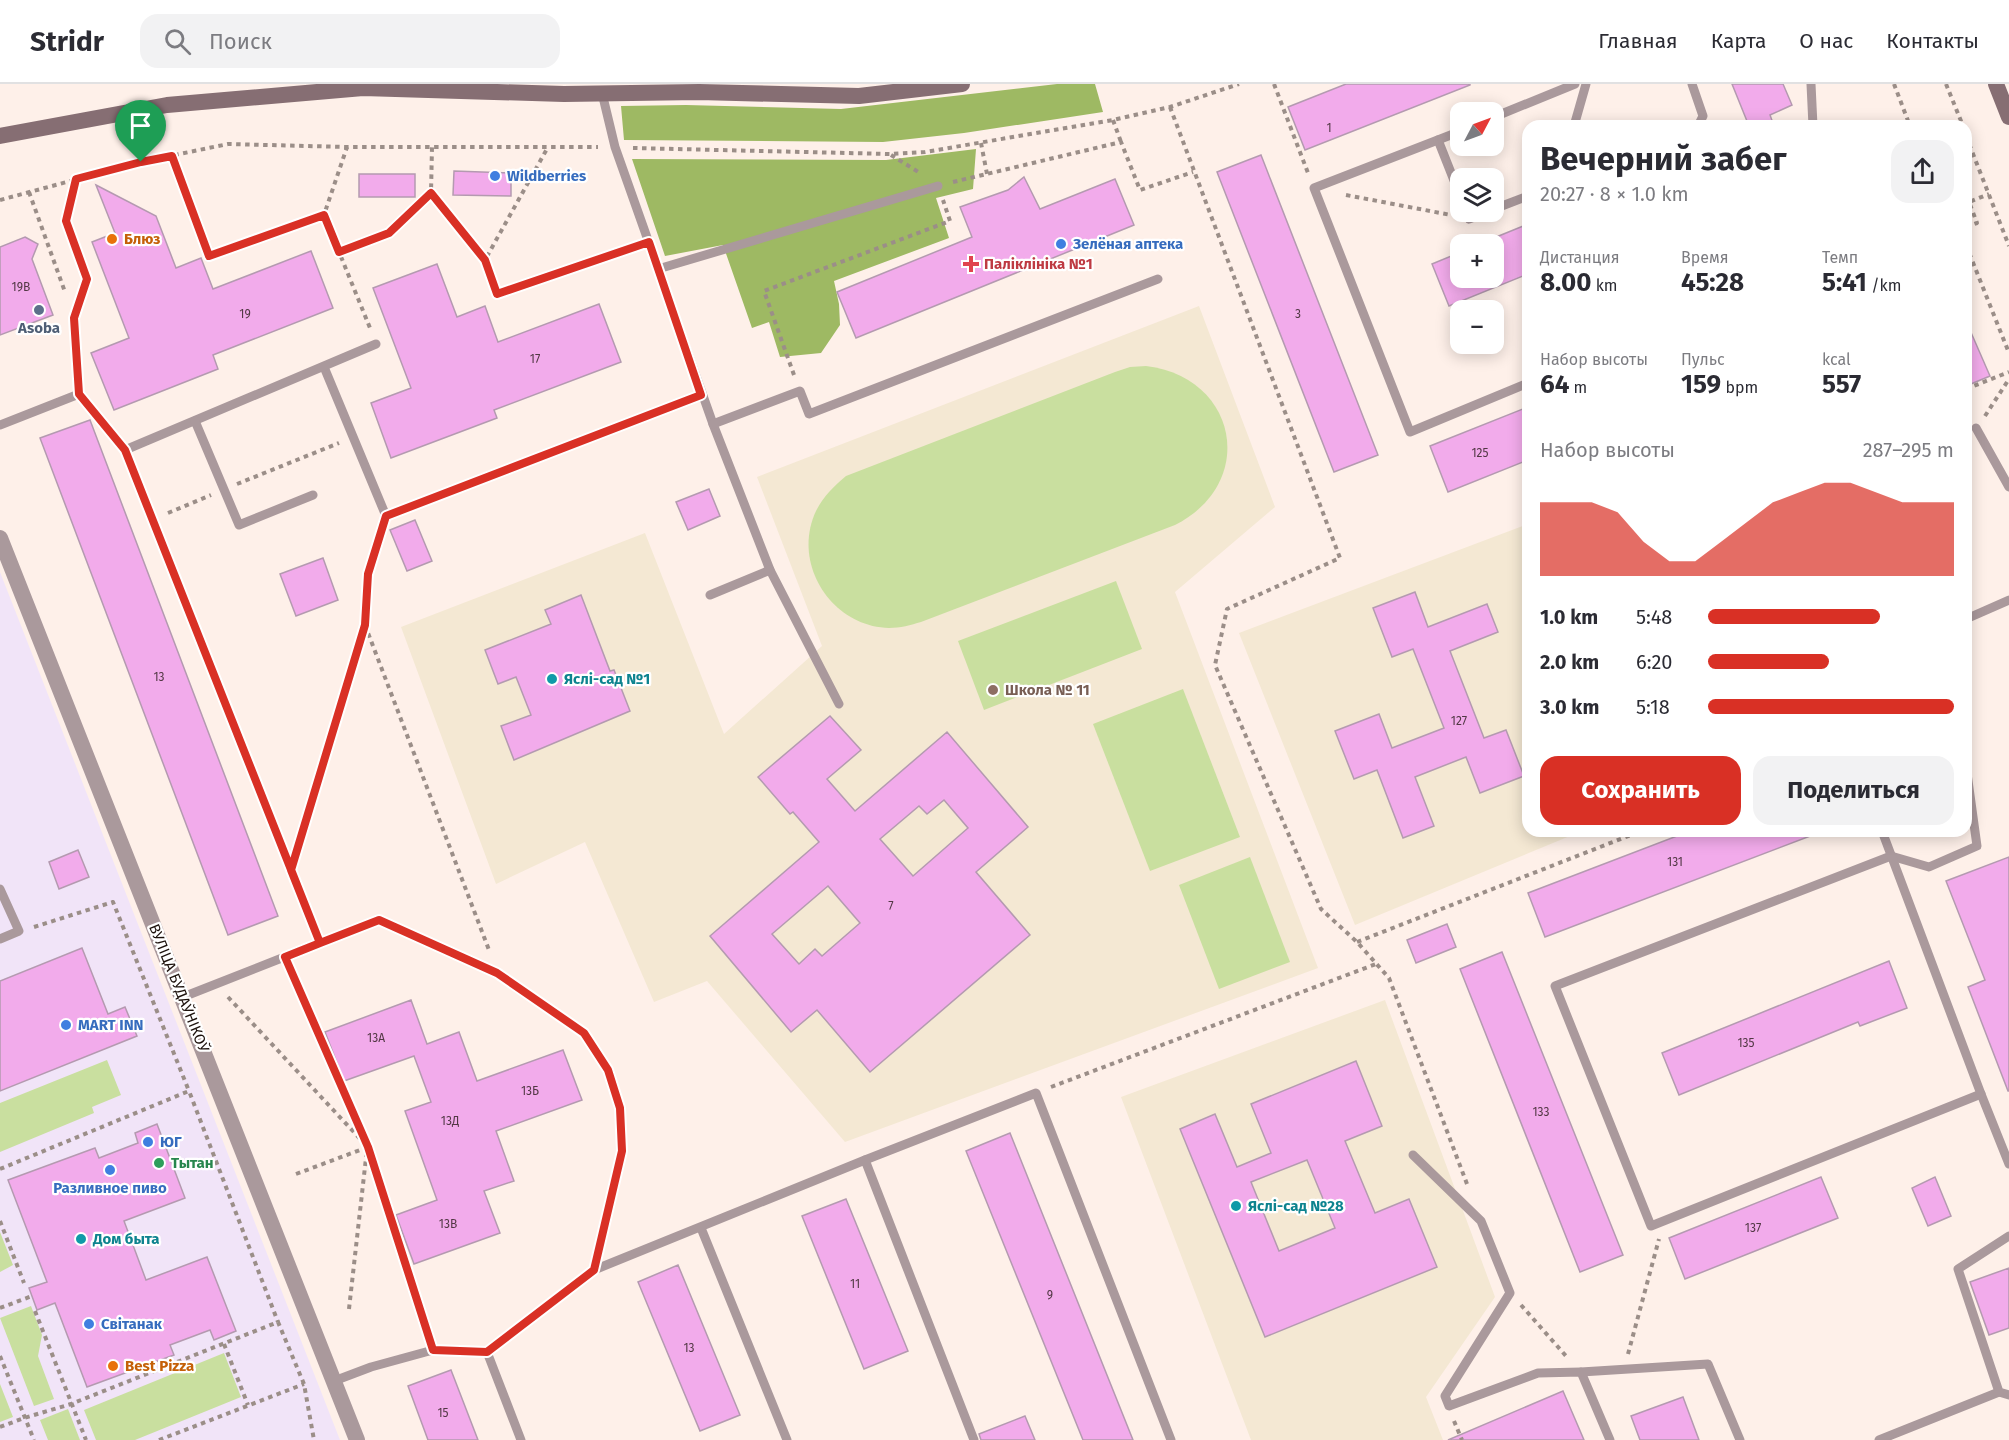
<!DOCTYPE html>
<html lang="ru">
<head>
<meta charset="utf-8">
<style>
	body { margin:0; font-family:"Fira Sans",sans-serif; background:#f2f2f3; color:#2b2b33; height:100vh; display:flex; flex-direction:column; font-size:22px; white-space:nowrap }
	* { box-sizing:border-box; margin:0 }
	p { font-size:20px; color:#7c7c81 }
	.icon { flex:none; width:33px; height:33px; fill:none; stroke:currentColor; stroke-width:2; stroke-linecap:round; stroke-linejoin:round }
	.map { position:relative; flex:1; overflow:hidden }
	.side { position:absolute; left:1522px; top:36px; width:450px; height:717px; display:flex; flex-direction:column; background:#fff; border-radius:18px; box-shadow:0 3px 15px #0003 }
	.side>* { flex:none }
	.needle { width:39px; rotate:49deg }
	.tools { position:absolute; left:1450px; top:18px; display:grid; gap:12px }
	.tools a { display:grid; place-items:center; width:54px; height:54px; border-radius:12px; background:#fff; box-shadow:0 3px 15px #0003; font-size:30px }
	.pin { position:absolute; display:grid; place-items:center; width:51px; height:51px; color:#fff; margin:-62px -26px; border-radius:50% 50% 50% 0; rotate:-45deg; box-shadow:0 0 6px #0007 }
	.pin .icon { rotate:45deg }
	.round { display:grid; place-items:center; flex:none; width:63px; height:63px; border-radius:18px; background:#f2f2f3 }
	.headline { display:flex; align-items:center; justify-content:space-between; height:102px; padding:0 18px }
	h1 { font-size:33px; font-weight:700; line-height:45px }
	.metrics { display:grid; grid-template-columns:repeat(3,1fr); gap:9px; height:102px; padding:6px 18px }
	.metrics div { display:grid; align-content:center }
	.metrics b { font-size:26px; font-weight:700 }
	.metrics small { font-size:16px; font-weight:400 }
	.metrics p { font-size:16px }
	.chart { height:168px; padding:12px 18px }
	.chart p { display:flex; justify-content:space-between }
	.chart svg { width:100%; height:108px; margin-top:6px; fill:#d93025; opacity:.7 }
	.cta { display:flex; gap:12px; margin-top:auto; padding:12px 18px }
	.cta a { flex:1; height:69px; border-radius:18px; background:#d93025; color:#fff; font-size:24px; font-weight:700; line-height:69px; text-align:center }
	.cta a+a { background:#f2f2f3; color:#2b2b33 }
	ul { padding:0 18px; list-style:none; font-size:20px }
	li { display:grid; grid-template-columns:96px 72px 1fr; align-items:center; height:45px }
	li i { height:15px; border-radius:8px; background:#d93025 }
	header { display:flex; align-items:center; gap:36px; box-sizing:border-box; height:84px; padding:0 30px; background:#fff; border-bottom:2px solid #e1e1e2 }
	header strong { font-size:28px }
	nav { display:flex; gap:33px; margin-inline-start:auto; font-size:21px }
	.search { width:420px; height:54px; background:#f2f2f3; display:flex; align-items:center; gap:15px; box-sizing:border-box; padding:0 21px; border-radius:18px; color:#7c7c81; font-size:22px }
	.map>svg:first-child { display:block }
</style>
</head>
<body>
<header>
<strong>Stridr</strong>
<div class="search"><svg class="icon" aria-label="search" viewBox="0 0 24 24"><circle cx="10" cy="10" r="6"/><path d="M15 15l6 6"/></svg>Поиск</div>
<nav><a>Главная</a><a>Карта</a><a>О нас</a><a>Контакты</a></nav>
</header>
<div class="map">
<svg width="2009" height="1356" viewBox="0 0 2009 1356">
	<rect width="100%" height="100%" fill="#fef0e9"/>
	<path fill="#f1e4f8" d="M0,488L340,1356H0Z"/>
	<g fill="#f4e8d3">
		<path d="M1199,222L1275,423L1175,508L1318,884L845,1058L707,897L654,918L585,758L496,800L401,543L645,449L724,650L822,562L757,393Z"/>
		<path d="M1528,440V747H1582L1355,841L1239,549Z"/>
		<path d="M1385,916L1495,1213L1426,1313L1443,1356H1251L1121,1013Z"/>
	</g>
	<g fill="#c9df9f">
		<path d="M1146,282C1238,293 1258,399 1175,441L921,538C911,541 900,544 889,544C832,543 791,480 816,427C823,413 834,402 846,392L1115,288L1130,283Z"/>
		<path d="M1116,497L1142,565L984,626L958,557Z"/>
		<path d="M1183,605L1240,753L1150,787L1093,640Z"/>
		<path d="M1250,773L1290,878L1219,905L1179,801Z"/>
		<path d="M107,976L121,1011L92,1023L94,1029L0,1068V1019Z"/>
		<path d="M0,1148L13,1181L0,1188Z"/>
		<path d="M31,1222L42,1251L38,1272L54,1315L34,1322L0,1234Z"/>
		<path d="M224,1269L241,1313L135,1356H96L84,1326Z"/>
		<path d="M0,1300L13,1333L0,1338Z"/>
		<path d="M68,1325L80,1356H48L40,1336Z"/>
	</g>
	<g fill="#9eb963">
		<path d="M1057,0H1095L1103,28L964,49L883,58L624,56L621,22L686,21L841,25Z"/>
		<path d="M976,65L973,105L936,114L949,154L834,197L839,220L840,241L821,269L780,273L769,238L752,244L723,161L665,172L632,75L886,76Z"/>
	</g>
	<g fill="#f2abeb" stroke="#b49ab0" stroke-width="1.5" fill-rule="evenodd">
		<path d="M1346,0H1470V1L1305,66L1288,23Z"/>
		<path d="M1732,0H1783L1792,21L1770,31L1774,42H1749Z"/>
		<path d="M1261,71L1378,371L1334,388L1217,88Z"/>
		<path d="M454,87L511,89V112L453,111Z"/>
		<rect x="359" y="90" width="56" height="23"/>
		<path d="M1024,93L1040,125L1115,95L1134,141L856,254L837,208L972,153L960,123L1008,106Z"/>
		<path d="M96,101L156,132L176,184L201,174L213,205L311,167L333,224L213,271L218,285L114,326L91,269L129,254L92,158L115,149Z"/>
		<path d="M1528,140V190L1449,222L1432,180L1461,168V194H1494V160H1479Z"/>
		<path d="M25,153L38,160L32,175L53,231L0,251V163Z"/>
		<path d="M437,180L457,233L485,222L498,258L599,220L621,278L494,326L497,334L391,374L371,319L411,304L373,204Z"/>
		<path d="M1966,237L1990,292L1966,302Z"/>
		<path d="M1528,323V376L1448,408L1430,362Z"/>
		<path d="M90,336L278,832L228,851L40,354Z"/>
		<path d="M709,405L720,432L688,446L676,418Z"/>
		<path d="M415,436L432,477L407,487L390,446Z"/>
		<path d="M323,474L338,516L296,532L280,490Z"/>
		<path d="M1415,508L1428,543L1487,520L1498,548L1450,567L1484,654L1506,646L1524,692L1480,709L1466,673L1415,693L1434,742L1403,754L1377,686L1354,695L1335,647L1379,630L1392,664L1444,644L1413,565L1392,573L1373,524Z"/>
		<path d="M581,511L610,587L614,586L630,627L514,676L501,642L531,631L516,593L498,600L485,566L551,540L545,526Z"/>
		<path d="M830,632L861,666L827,695L855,727L947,648L1028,743L976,788L1030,851L870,988L817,926L791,948L710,852L819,758L793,728L790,730L758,693ZM944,716L968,744L913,792L880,755L919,722L927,730ZM828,802L860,839L822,872L815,865L799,880L772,850Z"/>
		<path d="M1690,747H1817L1818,749L1545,853L1528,809Z"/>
		<path d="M78,766L89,793L59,805L49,778Z"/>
		<path d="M2009,773V1007H2008L1968,903L1985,896L1946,797Z"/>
		<path d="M1447,840L1456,863L1416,879L1407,856Z"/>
		<path d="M82,864L108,930L125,923L137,952L0,1007V897Z"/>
		<path d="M1502,868L1623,1171L1580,1188L1460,885Z"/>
		<path d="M1889,877L1907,924L1860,942L1858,938L1679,1011L1662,969Z"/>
		<path d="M411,916L427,960L459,948L477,997L563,966L582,1016L496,1047L514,1097L484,1107L500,1149L414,1180L396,1131L437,1116L405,1027L431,1018L414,972L344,997L325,948Z"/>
		<path d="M1356,977L1382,1042L1345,1057L1375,1129L1409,1115L1437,1183L1265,1253L1180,1045L1215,1030L1237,1083L1271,1069L1251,1020ZM1307,1076L1335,1144L1279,1167L1251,1098Z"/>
		<path d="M157,1040L185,1114L124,1137L146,1196L207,1173L236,1247L214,1256L210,1246L170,1261L174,1271L87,1303L55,1219L37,1226L29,1204L47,1198L8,1096L95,1064L99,1074L138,1059L135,1049Z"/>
		<path d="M1010,1049L1133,1356H1083L966,1067Z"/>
		<path d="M1821,1093L1838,1134L1685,1195L1669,1154Z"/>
		<path d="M1935,1093L1951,1132L1928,1142L1912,1104Z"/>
		<path d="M846,1115L908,1267L864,1285L802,1132Z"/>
		<path d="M678,1181L740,1331L700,1347L638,1198Z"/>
		<path d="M2009,1184V1244L1989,1251L1970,1198Z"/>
		<path d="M451,1286L478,1356H428L408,1302Z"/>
		<path d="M1563,1307L1584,1356H1448Z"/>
		<path d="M1683,1313L1699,1356H1640L1631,1332Z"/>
		<path d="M1025,1332L1035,1356H981L979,1350Z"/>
	</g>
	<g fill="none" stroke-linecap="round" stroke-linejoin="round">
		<g stroke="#9b8e88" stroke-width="4" stroke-dasharray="4.5 4.5" stroke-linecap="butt">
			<path d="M1274,0L1308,89"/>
			<path d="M1894,0L1910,42"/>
			<path d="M1946,0L1963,42"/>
			<path d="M1170,23L1340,474L1227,525L1215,581L1321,825L1357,858L1389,894L1467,1100"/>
			<path d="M1113,36L1121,58"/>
			<path d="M1966,52L2009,162"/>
			<path d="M981,59L987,90"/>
			<path d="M633,64L890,70L925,68L1113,36L1170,23L1239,0"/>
			<path d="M891,71L920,89"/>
			<path d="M172,72L209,172L324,131L347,63"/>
			<path d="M953,98L1121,58L1140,106L1193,88"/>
			<path d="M29,108L65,208"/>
			<path d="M431,109L485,176L548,63"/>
			<path d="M1346,111L1451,131"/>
			<path d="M0,116L141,78L228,60L347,63H598"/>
			<path d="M70,122L76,95"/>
			<path d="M324,131L370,244"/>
			<path d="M1966,143L1977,139L1969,118L1989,110"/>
			<path d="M1966,161L2009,269"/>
			<path d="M339,169L389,149L431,109L432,63"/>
			<path d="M485,176L497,210L633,164"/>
			<path d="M794,291L764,207L950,137L943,116"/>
			<path d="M1966,305L2009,288"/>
			<path d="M1985,332L2009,295"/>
			<path d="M237,400L339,359"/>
			<path d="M168,429L211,411"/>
			<path d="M365,541L489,866"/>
			<path d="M299,761L365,541L367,505"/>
			<path d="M34,843L113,818L189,1007"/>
			<path d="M1357,858L1641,747"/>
			<path d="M292,888L368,1063L429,1251"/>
			<path d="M228,913L364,1059"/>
			<path d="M1051,1003L1376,880"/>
			<path d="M0,1085L189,1007L278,1238"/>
			<path d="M296,1090L368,1063"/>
			<path d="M0,1137L24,1199"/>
			<path d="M1521,1221L1566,1272"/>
			<path d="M0,1224L32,1212"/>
			<path d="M349,1225L367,1065"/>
			<path d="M35,1227L86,1356"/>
			<path d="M224,1260L248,1321"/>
			<path d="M1628,1270L1659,1155"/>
			<path d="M0,1272L34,1356"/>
			<path d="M1454,1337L1462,1356"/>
			<path d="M0,1343L24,1334L71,1320L278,1238L304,1300L314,1356"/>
			<path d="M159,1356L304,1300"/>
		</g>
		<g stroke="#aa999c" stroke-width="9">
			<path d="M1692,0L1703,32L1698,42"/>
			<path d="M1811,0L1813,42"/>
			<path d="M602,9L615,63L713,340L770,486L839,620"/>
			<path d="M1494,33L1575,0"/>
			<path d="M1574,42L1586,0"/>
			<path d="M1461,47L1314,104L1410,348L1528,299"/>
			<path d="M1438,56L1461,114"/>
			<path d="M1494,125L1528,112"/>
			<path d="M1466,128L1469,135L1488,128"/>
			<path d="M658,185L938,102"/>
			<path d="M324,283L386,432L701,311"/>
			<path d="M79,310L125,366L376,260"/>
			<path d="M195,337L239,441L313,411"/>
			<path d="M713,340L800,307L809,330L1158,195"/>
			<path d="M0,341L79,310L74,234L87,195L66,137"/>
			<path d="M1976,344L2009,403"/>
			<path d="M125,366L320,859L183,913"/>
			<path d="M368,490L386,432"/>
			<path d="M710,511L770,486"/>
			<path d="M1966,535L2009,516"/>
			<path d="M1966,682L1977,762L1929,783L1891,772L1555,902L1651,1142L1981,1010"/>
			<path d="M1882,747L1981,1010L2009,1080"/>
			<path d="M0,805L19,847L0,855"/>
			<path d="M320,859L379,836L497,889L584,949L608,986L620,1024L622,1067L594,1186"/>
			<path d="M1413,1071L1481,1137L1510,1209L1445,1312L1449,1322L1538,1289L1581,1288L1610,1356"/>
			<path d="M865,1076L1036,1009L1171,1356"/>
			<path d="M701,1144L787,1356"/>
			<path d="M2009,1152L1958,1185L1999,1308L2009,1311"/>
			<path d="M487,1268L594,1186L865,1076L974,1356"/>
			<path d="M1581,1288L1708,1280L1740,1356"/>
			<path d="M334,1297L371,1283L433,1266L487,1268L521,1356"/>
			<path d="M1879,1356L1999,1308"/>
		</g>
		<path stroke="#aa999c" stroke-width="16" d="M0,454L357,1356"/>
		<g stroke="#866e73" stroke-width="16">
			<path d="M1996,0L2009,33"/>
			<path d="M0,52L167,21L363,4L564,10L699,8L859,12L962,0"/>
		</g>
	</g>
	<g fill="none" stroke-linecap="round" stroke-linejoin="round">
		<g stroke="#fff" stroke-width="12">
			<path id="route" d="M141,78L76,95L66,137L87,195L74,234L79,310L125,366L320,859L379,836L497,889L584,949L608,986L620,1024L622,1067L594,1186L487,1268L433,1266L368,1063L285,873L320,859L291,786L365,541L368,490L386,432L701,311L649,158L497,210L485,176L431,109L389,149L339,168L324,131L209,172L172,72L141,78"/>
		</g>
		<use href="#route" stroke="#d93025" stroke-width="8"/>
	</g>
	<g fill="#3f7fe0" stroke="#fff" stroke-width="2">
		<circle cx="495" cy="92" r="6"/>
		<circle cx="1061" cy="160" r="6"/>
		<circle cx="66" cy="941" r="6"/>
		<circle cx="148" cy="1058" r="6"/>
		<circle cx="110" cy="1086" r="6"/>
		<circle cx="89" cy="1240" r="6"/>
	</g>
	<g fill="#e8710a" stroke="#fff" stroke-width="2">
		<circle cx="112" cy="155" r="6"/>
		<circle cx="113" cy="1282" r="6"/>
	</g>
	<path fill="#e0444e" stroke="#fff" stroke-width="2" d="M968 171h6v6h6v6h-6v6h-6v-6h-6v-6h6z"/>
	<circle fill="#5c6f8a" stroke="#fff" stroke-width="2" cx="39" cy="226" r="6"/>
	<g fill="#0f9aa8" stroke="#fff" stroke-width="2">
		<circle cx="552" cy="595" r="6"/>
		<circle cx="1236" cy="1122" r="6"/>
		<circle cx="81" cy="1155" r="6"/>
	</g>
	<circle fill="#8d6e63" stroke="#fff" stroke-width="2" cx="993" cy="606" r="6"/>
	<circle fill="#2e9e5b" stroke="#fff" stroke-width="2" cx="159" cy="1079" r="6"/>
	<g text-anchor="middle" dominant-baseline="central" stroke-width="4.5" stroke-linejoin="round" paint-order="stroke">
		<g font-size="12" fill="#523844">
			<text x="1329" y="44">1</text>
			<text x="21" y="203">19В</text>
			<text x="245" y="230">19</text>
			<text x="1298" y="230">3</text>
			<text x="535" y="275">17</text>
			<text x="1480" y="369">125</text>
			<text x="159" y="593">13</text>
			<text x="1459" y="637">127</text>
			<text x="1675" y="778">131</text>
			<text x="891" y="822">7</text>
			<text x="376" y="954">13А</text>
			<text x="1746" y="959">135</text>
			<text x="530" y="1007">13Б</text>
			<text x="1541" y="1028">133</text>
			<text x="450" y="1037">13Д</text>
			<text x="448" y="1140">13В</text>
			<text x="1753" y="1144">137</text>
			<text x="855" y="1200">11</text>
			<text x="1050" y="1211">9</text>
			<text x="689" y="1264">13</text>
			<text x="443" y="1329">15</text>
		</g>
		<g font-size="15" font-weight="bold" fill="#366cbe" stroke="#fff" text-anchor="start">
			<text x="507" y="92">Wildberries</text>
			<text x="1073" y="160">Зелёная аптека</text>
			<text x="78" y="941">MART INN</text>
			<text x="160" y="1058">ЮГ</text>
			<text x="110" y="1104" text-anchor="middle">Разливное пиво</text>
			<text x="101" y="1240">Світанак</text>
		</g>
		<g font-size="15" font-weight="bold" fill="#c56008" stroke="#fff" text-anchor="start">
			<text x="124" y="155">Блюз</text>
			<text x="125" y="1282">Best Pizza</text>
		</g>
		<g font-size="15" font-weight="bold" fill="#be3a42" stroke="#fff" text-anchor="start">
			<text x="984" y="180">Паліклініка №1</text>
		</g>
		<g font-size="15" font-weight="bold" fill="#4e5e75" stroke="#fff">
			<text x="39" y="244">Asoba</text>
		</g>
		<g font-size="15" font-weight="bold" fill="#0d838f" stroke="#fff" text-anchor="start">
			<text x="564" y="595">Яслі-сад №1</text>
			<text x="1248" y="1122">Яслі-сад №28</text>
			<text x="93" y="1155">Дом быта</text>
		</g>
		<g font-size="15" font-weight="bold" fill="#785e54" stroke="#fff" text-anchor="start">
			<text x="1005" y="606">Школа № 11</text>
		</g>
		<g font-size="15" fill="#1c110c" stroke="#fff">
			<text transform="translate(179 904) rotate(68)">ВУЛІЦА БУДАЎНІКОЎ</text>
		</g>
		<g font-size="15" font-weight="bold" fill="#27864d" stroke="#fff" text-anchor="start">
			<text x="171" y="1079">Тытан</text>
		</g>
	</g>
</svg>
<div class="tools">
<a><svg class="needle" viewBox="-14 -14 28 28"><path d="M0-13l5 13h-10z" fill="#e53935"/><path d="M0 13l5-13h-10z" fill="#7c7c81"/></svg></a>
<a><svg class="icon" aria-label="layers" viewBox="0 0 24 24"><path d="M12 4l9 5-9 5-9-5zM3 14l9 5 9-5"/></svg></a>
<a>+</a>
<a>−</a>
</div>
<div class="pin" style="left:141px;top:78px;background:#1e9e55"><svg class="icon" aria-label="arrive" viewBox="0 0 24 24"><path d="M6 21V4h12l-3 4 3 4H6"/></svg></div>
<section class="side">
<div class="headline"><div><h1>Вечерний забег</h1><p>20:27 · 8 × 1.0 km</p></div><a class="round"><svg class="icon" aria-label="share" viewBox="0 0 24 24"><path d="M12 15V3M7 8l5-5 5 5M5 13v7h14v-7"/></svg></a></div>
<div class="metrics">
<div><p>Дистанция</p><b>8.00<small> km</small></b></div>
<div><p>Время</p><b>45:28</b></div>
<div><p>Темп</p><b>5:41<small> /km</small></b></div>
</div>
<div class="metrics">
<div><p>Набор высоты</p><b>64<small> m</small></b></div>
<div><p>Пульс</p><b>159<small> bpm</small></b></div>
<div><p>kcal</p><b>557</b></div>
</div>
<div class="chart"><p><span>Набор высоты</span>287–295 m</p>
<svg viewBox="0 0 160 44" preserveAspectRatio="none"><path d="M0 44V14L10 14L20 14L30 18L40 30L50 38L60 38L70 30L80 22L90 14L100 10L110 6L120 6L130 10L140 14L150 14L160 14V44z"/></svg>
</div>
<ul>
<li><b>1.0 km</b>5:48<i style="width:70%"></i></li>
<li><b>2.0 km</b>6:20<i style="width:49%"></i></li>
<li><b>3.0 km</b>5:18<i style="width:100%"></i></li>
</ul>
<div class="cta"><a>Сохранить</a><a>Поделиться</a></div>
</section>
</div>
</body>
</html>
